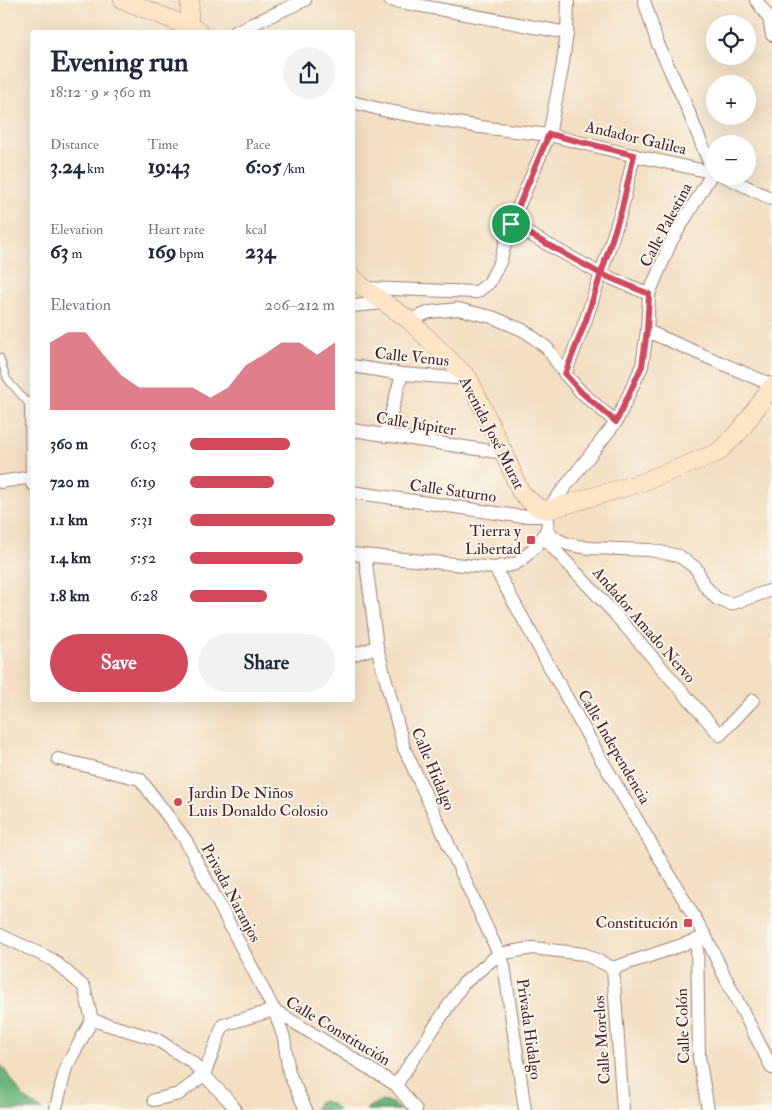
<!DOCTYPE html>
<html lang="en">
<head>
<meta charset="utf-8">
<style>
	body { margin:0; font-family:"IM FELL Double Pica",serif; background:#f2f2f3; color:#1f2937; height:100vh; display:flex; flex-direction:column; font-size:19px; white-space:nowrap }
	* { box-sizing:border-box; margin:0 }
	p { font-size:16px; color:#747a83 }
	.icon { flex:none; width:28px; height:28px; fill:none; stroke:currentColor; stroke-width:2; stroke-linecap:round; stroke-linejoin:round }
	.map { position:relative; flex:1; overflow:hidden }
	.sheet { position:absolute; left:30px; top:30px; width:325px; height:672px; display:flex; flex-direction:column; background:#fff; border-radius:5px; box-shadow:0 5px 20px #0002 }
	.sheet>* { flex:none }
	.controls { position:absolute; left:706px; top:15px; display:grid; gap:10px }
	.controls a { display:grid; place-items:center; width:50px; height:50px; border-radius:50%; background:#fff; box-shadow:0 5px 20px #0002; font-size:25px }
	.pin { position:absolute; display:grid; place-items:center; width:42px; height:42px; color:#fff; margin:-21px; border:2px solid #fff; border-radius:50%; box-shadow:0 1px 5px #0007 }
	.round { display:grid; place-items:center; flex:none; width:52px; height:52px; border-radius:26px; background:#f2f2f3 }
	.summary { display:flex; align-items:center; justify-content:space-between; height:85px; padding:0 20px }
	h1 { font-size:28px; font-weight:700; line-height:38px }
	.metrics { display:grid; grid-template-columns:repeat(3,1fr); gap:8px; height:85px; padding:5px 20px }
	.metrics div { display:grid; align-content:center }
	.metrics b { font-size:21px; font-weight:700 }
	.metrics small { font-size:14px; font-weight:400 }
	.metrics p { font-size:14px }
	.chart { height:140px; padding:10px 20px }
	.chart p { display:flex; justify-content:space-between }
	.chart svg { width:100%; height:90px; margin-top:5px; fill:#d1495b; opacity:.7 }
	.cta { display:flex; gap:10px; margin-top:auto; padding:10px 20px }
	.cta a { flex:1; height:58px; border-radius:30px; background:#d1495b; color:#fff; font-size:20px; font-weight:700; line-height:58px; text-align:center }
	.cta a+a { background:#f2f2f3; color:#1f2937 }
	ul { padding:0 20px; list-style:none; font-size:16px }
	li { display:grid; grid-template-columns:80px 60px 1fr; align-items:center; height:38px }
	li i { height:12px; border-radius:6px; background:#d1495b }
	.map>svg:first-child { display:block }
</style>
</head>
<body>
<div class="map">
<svg width="772" height="1110" viewBox="0 0 772 1110">
	<rect width="100%" height="100%" fill="#fbf7ec"/>
	<filter id="ink" filterUnits="userSpaceOnUse"><feTurbulence type="fractalNoise" baseFrequency=".02" numOctaves="2"/><feDisplacementMap in="SourceGraphic" scale="10" xChannelSelector="R" yChannelSelector="G"/><feConvolveMatrix kernelMatrix="1 2 1 2 8 2 1 2 1" color-interpolation-filters="sRGB"/></filter>
	<filter id="wash" filterUnits="userSpaceOnUse"><feTurbulence type="fractalNoise" baseFrequency=".0096" numOctaves="4" result="noise"/><feDisplacementMap in="SourceGraphic" scale="20" xChannelSelector="R" yChannelSelector="G"/><feGaussianBlur stdDeviation="1.12" result="paint"/><feColorMatrix in="noise" values="0 0 0 0 0 0 0 0 0 0 0 0 0 0 0 0 0 1.4 0 .05"/><feComposite in="paint" operator="in"/></filter>
	<g filter="url(#wash)">
		<rect width="100%" height="100%" fill="#f3dfc2"/>
		<g fill="#6bb57b" stroke="#5a6a53">
			<path d="M0,1065L2,1066L23,1097L42,1110H0Z"/>
			<path d="M323,1101L332,1104L338,1110H316L315,1109L318,1103Z"/>
			<path d="M380,1101C388,1102 395,1102 399,1110H366L369,1107Z"/>
		</g>
	</g>
	<g filter="url(#ink)">
		<g fill="none" stroke-linecap="round" stroke-linejoin="round">
			<g stroke="#9e7f76" stroke-width="8">
				<path id="lane" d="M0,357L7,379L30,406"/>
			</g>
			<g stroke="#9e7f76" stroke-width="14">
				<g id="street">
					<path d="M390,0L567,33"/>
					<path d="M756,0L769,18L772,35"/>
					<path d="M235,32L305,0"/>
					<path d="M352,102L387,111L480,127L549,135L627,154L715,173"/>
					<path d="M724,176L772,199"/>
					<path d="M511,224L601,274L649,294"/>
					<path d="M364,288L477,292L489,283L500,262L511,224L549,135L562,69L567,33L568,0"/>
					<path d="M352,306L384,303"/>
					<path d="M409,320L430,312L458,309L492,317L525,331L547,348L565,374L581,392L616,422"/>
					<path d="M647,331L772,385"/>
					<path d="M352,366L402,374L469,379"/>
					<path d="M565,374L586,319L601,274L622,208L634,155"/>
					<path d="M32,402L31,408L32,484"/>
					<path d="M352,430L504,453"/>
					<path d="M385,436L402,374"/>
					<path d="M0,482L32,477"/>
					<path d="M352,492L517,516H548"/>
					<path d="M547,531L557,539L567,544L589,548L650,550L679,556L696,568L705,586L717,599L731,604L772,590"/>
					<path d="M543,537L613,612L720,735L753,700"/>
					<path d="M352,554L495,568C501,566 509,566 515,564C523,560 541,542 545,533C549,527 548,517 547,510L616,422L642,366L647,331L649,294L671,242L713,172L683,98L657,42L644,0"/>
					<path d="M365,556L377,647L404,748L504,965L525,1110"/>
					<path d="M495,568L594,747L706,937L723,973L772,1068"/>
					<path d="M352,655L377,647"/>
					<path d="M58,759L140,779L185,839L274,1010L284,1038L289,1073L306,1110"/>
					<path d="M0,935L53,960L84,987L92,1020L156,1039L192,1062L204,1075L223,1025L274,1010L396,1085L416,1110"/>
					<path d="M697,940L699,1057L708,1110"/>
					<path d="M613,968L623,1110"/>
					<path d="M396,1085L463,984L499,954L533,948L584,954L613,968L706,937"/>
					<path d="M154,1100L179,1094L204,1075L229,1101L235,1110"/>
					<path d="M56,1108L66,1067L92,1020"/>
				</g>
			</g>
			<g stroke="#9e7f76" stroke-width="19">
				<g id="secondary">
					<path d="M123,0L195,29L199,32"/>
					<path d="M189,27L190,0"/>
					<path d="M352,277L364,288L409,320L469,379L504,453L520,491L529,500L537,507L547,510L640,483L717,453L740,431L772,386"/>
				</g>
			</g>
			<use href="#lane" stroke="#fff" stroke-width="6"/>
			<use href="#street" stroke="#fff" stroke-width="12"/>
			<use href="#secondary" stroke="#fde5c5" stroke-width="18"/>
		</g>
	</g>
	<g fill="none" stroke-linecap="round" stroke-linejoin="round" filter="url(#ink)">
		<g stroke="#fff" stroke-width="10">
			<path id="route" d="M511,224L601,274L586,320L565,374L581,392L616,422L642,366L647,331L649,294L601,274L622,208L634,155L549,134L511,224"/>
		</g>
		<use href="#route" stroke="#d1495b" stroke-width="6"/>
	</g>
	<g fill="#d1495b" stroke="#fbf7ec" stroke-width="2">
		<rect x="526" y="535" width="10" height="10" rx="2.5"/>
		<circle cx="178" cy="802" r="5"/>
		<rect x="683" y="918" width="10" height="10" rx="2.5"/>
	</g>
	<g text-anchor="middle" dominant-baseline="central" stroke-width="4" stroke-linejoin="round" paint-order="stroke">
		<g font-size="16" fill="#4a1f2b" stroke="#fbf7ec">
			<text transform="translate(636 138) rotate(13)">Andador Galilea</text>
			<text transform="translate(666 225) rotate(-62)">Calle Palestina</text>
			<text transform="translate(412 357) rotate(6)">Calle Venus</text>
			<text transform="translate(416 424) rotate(9)">Calle Júpiter</text>
			<text transform="translate(492 433) rotate(63)">Avenida José Murat</text>
			<text transform="translate(453 491) rotate(8)">Calle Saturno</text>
			<text transform="translate(644 625) rotate(49)">Andador Amado Nervo</text>
			<text transform="translate(614 747) rotate(60)">Calle Independencia</text>
			<text transform="translate(433 769) rotate(67)">Calle Hidalgo</text>
			<text transform="translate(231 893) rotate(62)">Privada Naranjos</text>
			<text transform="translate(683 1026) rotate(-92)">Calle Colón</text>
			<text transform="translate(529 1029) rotate(82)">Privada Hidalgo</text>
			<text transform="translate(338 1031) rotate(31)">Calle Constitución</text>
			<text transform="translate(602 1040) rotate(-94)">Calle Morelos</text>
		</g>
		<g font-size="16" fill="#4a1f2b" stroke="#fbf7ec" text-anchor="end">
			<text x="521" y="531">Tierra y<tspan x="521" dy="18">Libertad</tspan></text>
			<text x="188" y="793" text-anchor="start">Jardin De Niños<tspan x="188" dy="18">Luis Donaldo Colosio</tspan></text>
			<text x="678" y="923">Constitución</text>
		</g>
	</g>
</svg>
<div class="controls">
<a><svg class="icon" aria-label="locate" viewBox="0 0 24 24"><circle cx="12" cy="12" r="6"/><path d="M12 2v4M12 18v4M2 12h4M18 12h4"/></svg></a>
<a>+</a>
<a>−</a>
</div>
<div class="pin" style="left:511px;top:224px;background:#1e9e55"><svg class="icon" aria-label="arrive" viewBox="0 0 24 24"><path d="M6 21V4h12l-3 4 3 4H6"/></svg></div>
<section class="sheet">
<div class="summary"><div><h1>Evening run</h1><p>18:12 · 9 × 360 m</p></div><a class="round"><svg class="icon" aria-label="share" viewBox="0 0 24 24"><path d="M12 15V3M7 8l5-5 5 5M5 13v7h14v-7"/></svg></a></div>
<div class="metrics">
<div><p>Distance</p><b>3.24<small> km</small></b></div>
<div><p>Time</p><b>19:43</b></div>
<div><p>Pace</p><b>6:05<small> /km</small></b></div>
</div>
<div class="metrics">
<div><p>Elevation</p><b>63<small> m</small></b></div>
<div><p>Heart rate</p><b>169<small> bpm</small></b></div>
<div><p>kcal</p><b>234</b></div>
</div>
<div class="chart"><p><span>Elevation</span>206–212 m</p>
<svg viewBox="0 0 160 44" preserveAspectRatio="none"><path d="M0 44V11L10 6L20 6L30 17L40 27L50 33L60 33L70 33L80 33L90 38L100 33L110 22L120 17L130 11L140 11L150 17L160 11V44z"/></svg>
</div>
<ul>
<li><b>360 m</b>6:03<i style="width:69%"></i></li>
<li><b>720 m</b>6:19<i style="width:58%"></i></li>
<li><b>1.1 km</b>5:31<i style="width:100%"></i></li>
<li><b>1.4 km</b>5:52<i style="width:78%"></i></li>
<li><b>1.8 km</b>6:28<i style="width:53%"></i></li>
</ul>
<div class="cta"><a>Save</a><a>Share</a></div>
</section>
</div>
</body>
</html>
